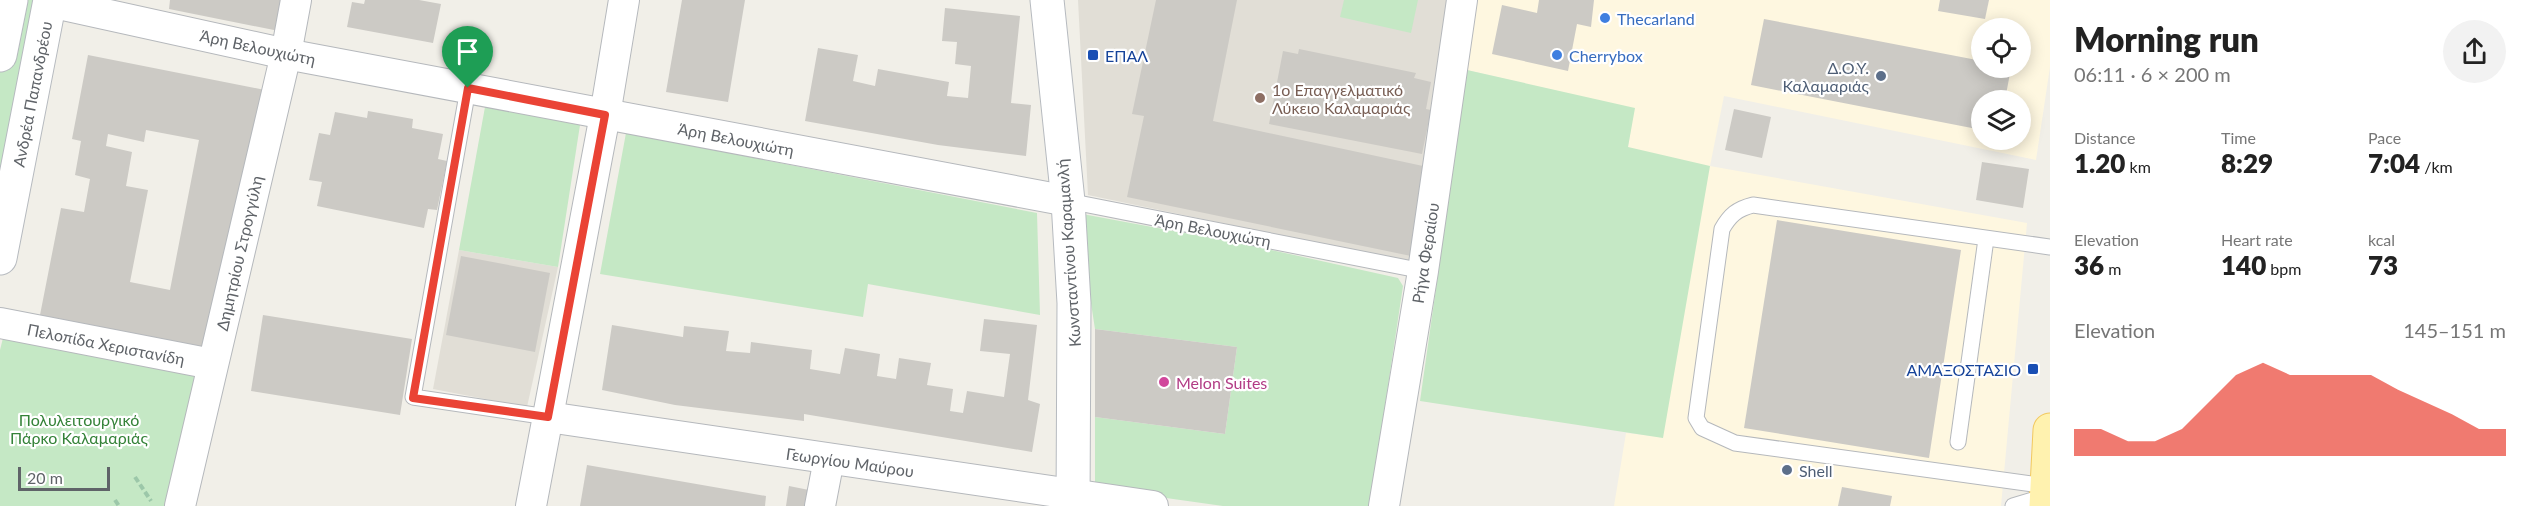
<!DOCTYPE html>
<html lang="en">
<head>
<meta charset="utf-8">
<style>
	body { margin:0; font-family:Lato,sans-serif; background:#f2f2f2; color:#222; height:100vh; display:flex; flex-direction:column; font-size:22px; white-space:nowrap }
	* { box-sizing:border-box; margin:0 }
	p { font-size:20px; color:#767676 }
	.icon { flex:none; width:33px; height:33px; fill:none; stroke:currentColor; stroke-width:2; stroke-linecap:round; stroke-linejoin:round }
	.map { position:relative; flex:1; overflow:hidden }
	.drawer { display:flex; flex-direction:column; background:#fff; width:480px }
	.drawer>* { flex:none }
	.buttons { position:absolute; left:1971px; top:18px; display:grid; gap:12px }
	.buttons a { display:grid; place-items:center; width:60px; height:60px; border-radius:50%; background:#fff; box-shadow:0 3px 15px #0003; font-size:30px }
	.scale { position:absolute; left:18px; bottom:15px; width:92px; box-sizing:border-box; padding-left:6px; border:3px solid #5f6368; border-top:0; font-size:16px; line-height:21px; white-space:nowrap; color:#5f6368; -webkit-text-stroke:4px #fff; paint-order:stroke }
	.pin { position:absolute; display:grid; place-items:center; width:51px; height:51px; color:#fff; margin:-62px -26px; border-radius:50% 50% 50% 0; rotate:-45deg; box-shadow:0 0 6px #0007 }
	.pin .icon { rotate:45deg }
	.round { display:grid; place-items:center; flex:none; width:63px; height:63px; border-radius:32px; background:#f2f2f2 }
	.summary { display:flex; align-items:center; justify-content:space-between; height:102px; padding:0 24px }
	h1 { font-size:33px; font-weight:800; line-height:45px }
	.metrics { display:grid; grid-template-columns:repeat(3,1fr); gap:9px; height:102px; padding:6px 24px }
	.metrics div { display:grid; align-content:center }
	.metrics b { font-size:26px; font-weight:800 }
	.metrics small { font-size:16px; font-weight:400 }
	.metrics p { font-size:16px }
	.chart { height:168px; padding:12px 24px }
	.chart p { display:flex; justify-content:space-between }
	.chart svg { width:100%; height:108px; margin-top:6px; fill:#ea4335; opacity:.7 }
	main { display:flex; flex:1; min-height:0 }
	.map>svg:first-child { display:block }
</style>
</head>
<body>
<main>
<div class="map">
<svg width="2050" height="506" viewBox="0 0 2050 506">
	<rect width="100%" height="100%" fill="#f1efe8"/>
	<path fill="#fef7e0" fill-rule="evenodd" d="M1476,0H2050V67L2036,160L1724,96L1710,166L2027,223L2001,506H1614L1626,433L1663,437L1628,147L1634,109L1467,70ZM1982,28H2020V68H1982ZM1982,100H2020V140H1982Z"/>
	<g fill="#e1ded6">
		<path d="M1078,0H1451L1414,263L1088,195Z"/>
		<path d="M459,250L558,267L527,407L433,389Z"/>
	</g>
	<g fill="#c5e8c5">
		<path d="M11,0H50L0,258V55Z"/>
		<path d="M1344,0H1418L1411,33L1340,17Z"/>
		<path d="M1467,70L1635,108L1628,147L1710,166L1663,438L1420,401Z"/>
		<path d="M485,107L580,125L558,267L459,250Z"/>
		<path d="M626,133L1037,213L1040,315L868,284L863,317L600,274Z"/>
		<path d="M1077,213L1249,245L1398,278L1403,286L1370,506H1223L1095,488V417L1225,434L1237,347L1095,329Z"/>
		<path d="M4,334L199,372L168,506H0V350Z"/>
	</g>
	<g fill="#cccac5" fill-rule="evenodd">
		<path d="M170,0H285L279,31L169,9Z"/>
		<path d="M365,0H419L441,4L433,43L347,27L352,2L364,4Z"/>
		<path d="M682,0H745L728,102L666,92Z"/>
		<path d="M1156,0H1237L1213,121L1423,166L1411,256L1127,197L1144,116L1132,114Z"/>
		<path d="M1539,0H1594L1591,27L1577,24L1568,71L1492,54L1502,5L1537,13Z"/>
		<path d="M1940,0H1989L1985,19L1938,11Z"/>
		<path d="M945,8L1020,16L1011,103L1031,105L1026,156L938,145L805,121L818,48L858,55L853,81L875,86L878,69L949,82L947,96L968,98L971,66L955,64L957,42L942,41Z"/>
		<path d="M1764,19L1982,61V68H2011L2005,100H1982V130L1751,85Z"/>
		<path d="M1299,49L1416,73L1414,78L1431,82L1426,109L1431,110L1422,154L1269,124L1283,51L1298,54Z"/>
		<path d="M88,55L265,90L210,348L40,315L61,208L84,212L90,179L75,175L81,141L72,139ZM146,130L199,140L170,290L130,282L148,190L126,186L132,152L106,146L108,134L144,142Z"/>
		<path d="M1734,109L1771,117L1762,158L1725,150Z"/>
		<path d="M368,111L413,119L412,128L443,134L438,159L447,161L437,210L428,209L424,228L317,206L322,182L309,180L319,133L330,135L335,112L367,118Z"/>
		<path d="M1982,162L2029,169L2023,208L1976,200Z"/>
		<path d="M1777,220L1961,250L1929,458L1744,428Z"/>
		<path d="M461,256L550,273L535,352L446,335Z"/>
		<path d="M263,315L412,339L400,415L251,391Z"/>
		<path d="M984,319L1037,325L1028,400L1040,404L1032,452L804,414V421L675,405L602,390L612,325L683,337L684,326L729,331L726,351L750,353L751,342L812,350L810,369L840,374L845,348L880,354L877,376L896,379L899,358L931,363L927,385L953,389L950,411L963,413L967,391L1004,397L1010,354L980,351Z"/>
		<path d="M1095,329L1237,347L1225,434L1095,417Z"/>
		<path d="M587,465L766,496L765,506H580Z"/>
		<path d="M789,486L819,492L817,506H786Z"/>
		<path d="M1842,487L1892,496L1890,506H1838Z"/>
	</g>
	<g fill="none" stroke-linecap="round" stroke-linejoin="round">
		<g stroke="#b5b8bc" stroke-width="17">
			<g id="lane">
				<path d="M468,89L413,397L548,417"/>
				<path d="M1068,201L1423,271"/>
				<path d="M1958,442L1986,239"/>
				<path d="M2047,486L1735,443L1702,428L1696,418L1722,229C1730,215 1737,209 1753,205L2050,247"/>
				<path d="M2013,506L2046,496"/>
			</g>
		</g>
		<g stroke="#b5b8bc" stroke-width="32">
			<g id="street">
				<path d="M50,2L286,54L1068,201"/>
				<path d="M0,323L212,364"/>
				<path d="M548,417L1153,506"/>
				<path d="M180,506L286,54L296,0"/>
				<path d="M531,506L605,115L624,0"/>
				<path d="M820,506L829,459"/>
				<path d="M1384,506L1423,271L1462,0"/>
			</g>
		</g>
		<g stroke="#b6babf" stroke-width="35">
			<g id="secondary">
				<path d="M1047,0L1068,201L1074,303L1073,506"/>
				<path d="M0,55L11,0"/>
				<path d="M0,258L50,0"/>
			</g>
		</g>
		<g stroke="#f2c960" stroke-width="35">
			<path id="primary" d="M2046,506L2050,430"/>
		</g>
		<g stroke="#9cc7a9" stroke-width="4" stroke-dasharray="6 3" stroke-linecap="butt">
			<path d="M135,477L151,501"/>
			<path d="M115,500L119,506"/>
		</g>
		<use href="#lane" stroke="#fff" stroke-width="15"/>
		<use href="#street" stroke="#fff" stroke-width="30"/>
		<use href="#secondary" stroke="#fff" stroke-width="33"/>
		<use href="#primary" stroke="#fff2af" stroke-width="33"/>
	</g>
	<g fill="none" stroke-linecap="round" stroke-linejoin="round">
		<g stroke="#fff" stroke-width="12">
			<path id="route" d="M468,88L605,115L548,417L413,398Z"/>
		</g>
		<use href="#route" stroke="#ea4335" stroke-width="8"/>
	</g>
	<g fill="#3f7fe0" stroke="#fff" stroke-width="2">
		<circle cx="1605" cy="18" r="6"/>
		<circle cx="1557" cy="55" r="6"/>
	</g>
	<g fill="#1a4fb4" stroke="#fff" stroke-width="2">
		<rect x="1087" y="49" width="12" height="12" rx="3"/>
		<rect x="2027" y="363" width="12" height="12" rx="3"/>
	</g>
	<g fill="#5c6f8a" stroke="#fff" stroke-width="2">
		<circle cx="1881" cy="76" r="6"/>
		<circle cx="1787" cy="470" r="6"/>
	</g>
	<circle fill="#8d6e63" stroke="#fff" stroke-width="2" cx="1260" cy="98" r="6"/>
	<circle fill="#d1479c" stroke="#fff" stroke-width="2" cx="1164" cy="382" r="6"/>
	<g text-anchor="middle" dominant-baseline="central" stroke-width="4.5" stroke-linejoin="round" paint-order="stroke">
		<g font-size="16" fill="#366cbe" stroke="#fff" text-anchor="start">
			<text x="1617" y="18">Thecarland</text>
			<text x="1569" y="55">Cherrybox</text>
		</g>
		<g font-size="16" fill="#5f6368" stroke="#fff">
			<text transform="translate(258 47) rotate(12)">Άρη Βελουχιώτη</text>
			<text transform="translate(32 94) rotate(-79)">Ανδρέα Παπανδρέου</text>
			<text transform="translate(736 139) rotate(11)">Άρη Βελουχιώτη</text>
			<text transform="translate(1213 230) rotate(11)">Άρη Βελουχιώτη</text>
			<text transform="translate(239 253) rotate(-77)">Δημητρίου Στρογγύλη</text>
			<text transform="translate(1068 253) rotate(-94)">Κωνσταντίνου Καραμανλή</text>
			<text transform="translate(1425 253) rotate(-81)">Ρήγα Φεραίου</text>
			<text transform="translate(106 344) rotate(11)">Πελοπίδα Χεριστανίδη</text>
			<text transform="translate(850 462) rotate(8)">Γεωργίου Μαύρου</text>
		</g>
		<g font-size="16" fill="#164399" stroke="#fff" text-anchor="start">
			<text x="1105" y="55">ΕΠΑΛ</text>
			<text x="2021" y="369" text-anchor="end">ΑΜΑΞΟΣΤΑΣΙΟ</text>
		</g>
		<g font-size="16" fill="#4e5e75" stroke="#fff" text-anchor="end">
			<text x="1869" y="67">Δ.Ο.Υ.<tspan x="1869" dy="18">Καλαμαριάς</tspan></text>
			<text x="1799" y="470" text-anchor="start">Shell</text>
		</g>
		<g font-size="16" fill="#785e54" stroke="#fff" text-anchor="start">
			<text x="1272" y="89">1ο Επαγγελματικό<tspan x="1272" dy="18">Λύκειο Καλαμαριάς</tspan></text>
		</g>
		<g font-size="16" fill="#b23c85" stroke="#fff" text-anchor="start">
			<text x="1176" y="382">Melon Suites</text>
		</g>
		<g font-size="16" fill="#348238" stroke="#fff">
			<text x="79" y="419">Πολυλειτουργικό<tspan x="79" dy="18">Πάρκο Καλαμαριάς</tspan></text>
		</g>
	</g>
</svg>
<div class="buttons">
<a><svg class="icon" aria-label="locate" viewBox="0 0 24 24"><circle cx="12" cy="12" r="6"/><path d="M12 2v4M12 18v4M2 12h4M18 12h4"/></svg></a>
<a><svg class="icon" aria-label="layers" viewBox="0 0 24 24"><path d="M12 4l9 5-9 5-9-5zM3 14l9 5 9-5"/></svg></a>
</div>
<div class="scale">20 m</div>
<div class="pin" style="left:468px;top:88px;background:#1e9e55"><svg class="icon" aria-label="arrive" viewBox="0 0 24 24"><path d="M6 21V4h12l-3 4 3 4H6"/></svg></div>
</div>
<section class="drawer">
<div class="summary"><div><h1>Morning run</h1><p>06:11 · 6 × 200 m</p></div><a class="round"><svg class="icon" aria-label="share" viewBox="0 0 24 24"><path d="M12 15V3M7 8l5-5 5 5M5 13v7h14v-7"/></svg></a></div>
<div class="metrics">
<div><p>Distance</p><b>1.20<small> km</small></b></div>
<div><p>Time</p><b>8:29</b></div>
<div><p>Pace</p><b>7:04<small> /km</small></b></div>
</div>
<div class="metrics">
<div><p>Elevation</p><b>36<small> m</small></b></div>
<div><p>Heart rate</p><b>140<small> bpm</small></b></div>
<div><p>kcal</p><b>73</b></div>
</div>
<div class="chart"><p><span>Elevation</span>145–151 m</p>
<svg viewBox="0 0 160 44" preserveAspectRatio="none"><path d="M0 44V33L10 33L20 38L30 38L40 33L50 22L60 11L70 6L80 11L90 11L100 11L110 11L120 17L130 22L140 27L150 33L160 33V44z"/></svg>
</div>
</section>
</main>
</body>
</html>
